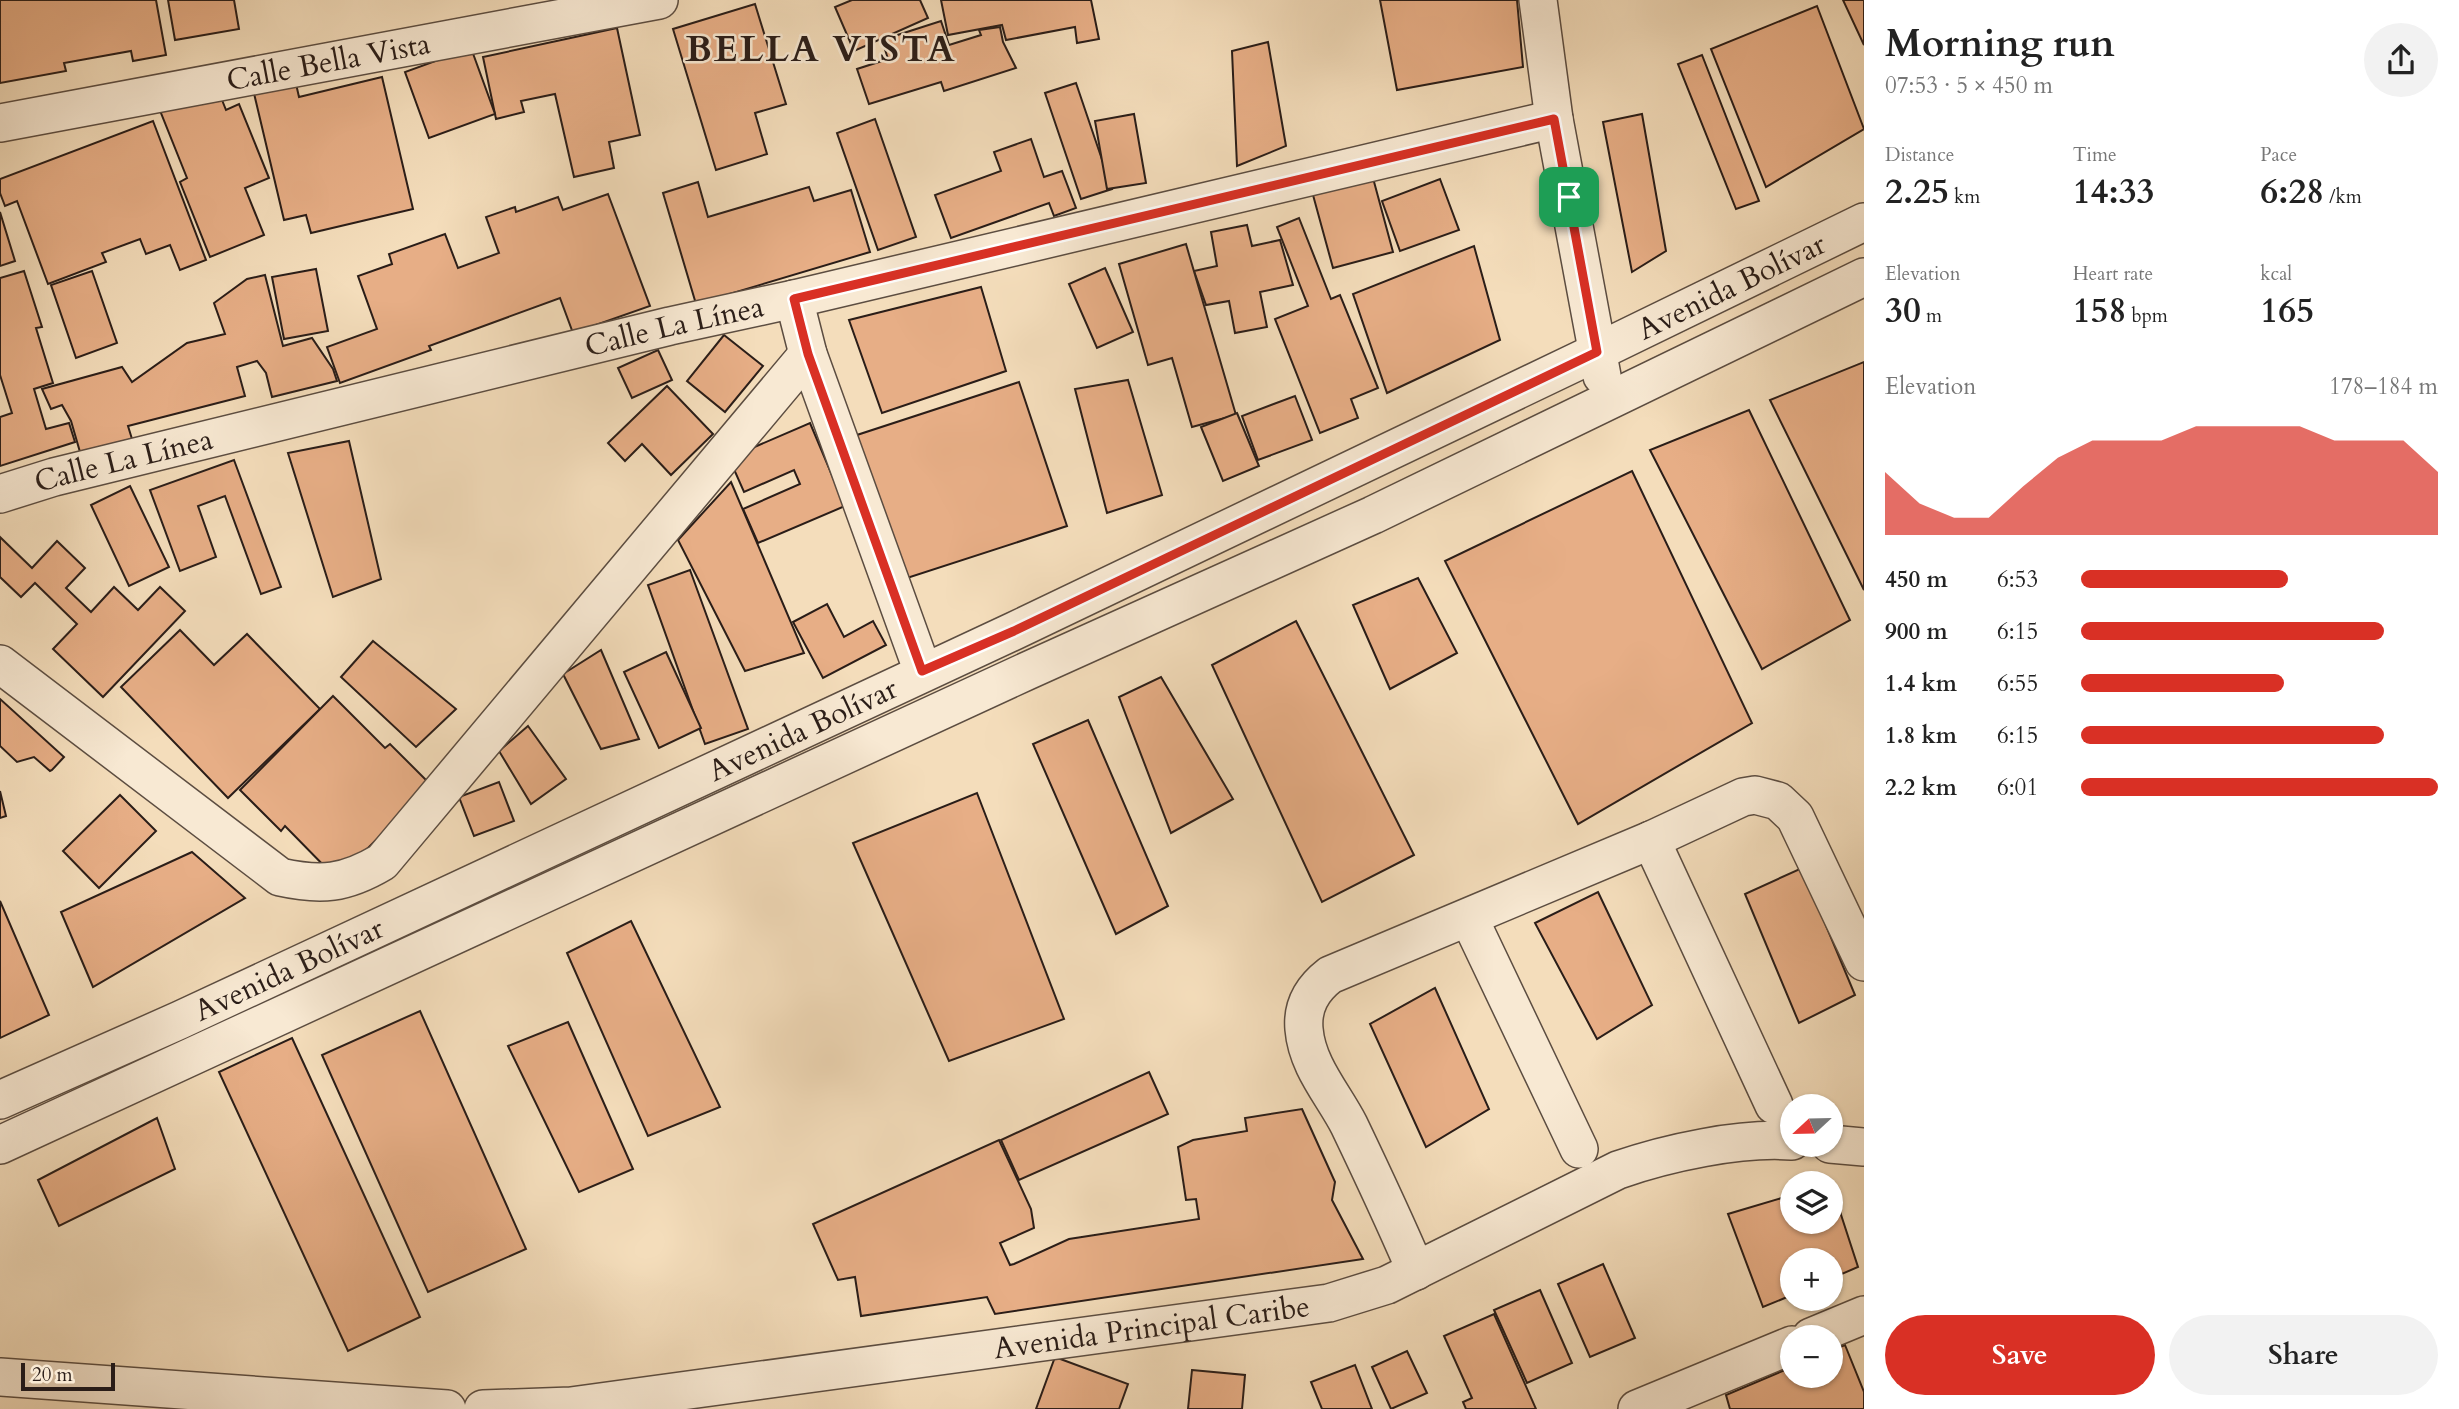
<!DOCTYPE html>
<html lang="en">
<head>
<meta charset="utf-8">
<style>
	body { margin:0; font-family:Cardo,serif; background:#f2f2f2; color:#222; height:100vh; display:flex; flex-direction:column; font-size:26px; white-space:nowrap }
	* { box-sizing:border-box; margin:0 }
	p { font-size:23px; color:#767676 }
	.icon { flex:none; width:38px; height:38px; fill:none; stroke:currentColor; stroke-width:2; stroke-linecap:round; stroke-linejoin:round }
	.map { position:relative; flex:1; overflow:hidden }
	.sheet { display:flex; flex-direction:column; background:#fff; width:595px }
	.sheet>* { flex:none }
	.needle { width:46px; rotate:248deg }
	.fabs { position:absolute; left:1780px; top:1094px; display:grid; gap:14px }
	.fabs a { display:grid; place-items:center; width:63px; height:63px; border-radius:50%; background:#fff; box-shadow:0 2px 5px #0004; font-size:35px }
	.scale { position:absolute; left:21px; bottom:18px; width:94px; box-sizing:border-box; padding-left:7px; border:4px solid #2a1d18; border-top:0; font-size:19px; line-height:24px; white-space:nowrap; color:#2a1d18; -webkit-text-stroke:5px #f8e9d3; paint-order:stroke }
	.pin { position:absolute; display:grid; place-items:center; width:60px; height:60px; color:#fff; margin:-30px; border-radius:14px; box-shadow:0 4px 10px #0006 }
	.round { display:grid; place-items:center; flex:none; width:74px; height:74px; border-radius:37px; background:#f2f2f2 }
	.headline { display:flex; align-items:center; justify-content:space-between; height:119px; padding:0 21px }
	h1 { font-size:38px; font-weight:600; line-height:52px }
	.stats { display:grid; grid-template-columns:repeat(3,1fr); gap:10px; height:119px; padding:7px 21px }
	.stats div { display:grid; align-content:center }
	.stats b { font-size:35px; font-weight:600 }
	.stats small { font-size:19px; font-weight:400 }
	.stats p { font-size:19px }
	.chart { height:196px; padding:14px 21px }
	.chart p { display:flex; justify-content:space-between }
	.chart svg { width:100%; height:126px; margin-top:7px; fill:#d93025; opacity:.7 }
	.button { display:flex; gap:14px; margin-top:auto; padding:14px 21px }
	.button a { flex:1; height:80px; border-radius:42px; background:#d93025; color:#fff; font-size:28px; font-weight:600; line-height:80px; text-align:center }
	.button a+a { background:#f2f2f2; color:#222 }
	ul { padding:0 21px; list-style:none; font-size:23px }
	li { display:grid; grid-template-columns:112px 84px 1fr; align-items:center; height:52px }
	li i { height:18px; border-radius:9px; background:#d93025 }
	main { display:flex; flex:1; min-height:0 }
	.map>svg:first-child { display:block }
</style>
</head>
<body>
<main>
<div class="map">
<svg width="1864" height="1409" viewBox="0 0 1864 1409">
	<rect width="100%" height="100%" fill="#f4ddbb"/>
	<filter id="stains"><feTurbulence type="fractalNoise" baseFrequency=".00286" numOctaves="4"/><feColorMatrix values="0 0 0 0 .2 0 0 0 0 .09 0 0 0 0 .02 0 0 0 .5 -.17"/></filter>
	<radialGradient id="worn" r=".72"><stop offset=".6" stop-color="#630" stop-opacity="0"/><stop offset="1" stop-color="#630" stop-opacity=".3"/></radialGradient>
	<g fill="#e7ae86" stroke="#2a1d18" stroke-width="2">
		<path d="M0,0H156L166,55L133,61L131,51L64,63L66,71L0,83Z"/>
		<path d="M168,0H234L239,29L175,40Z"/>
		<path d="M852,0H920L928,18L854,51L835,7Z"/>
		<path d="M941,0H1091L1099,39L1077,43L1075,27L1006,40L1002,25L948,35Z"/>
		<path d="M1380,0H1517L1523,67L1397,90Z"/>
		<path d="M1843,0H1864V45Z"/>
		<path d="M755,4L786,104L755,113L767,154L716,170L673,29Z"/>
		<path d="M1817,6L1864,129L1766,187L1711,49Z"/>
		<path d="M941,21L949,45L981,35L979,30L1000,27L1003,42L1016,68L944,91L941,82L869,104L857,69L888,59L882,40Z"/>
		<path d="M617,28L640,135L609,142L614,168L574,177L555,94L521,101L524,112L496,119L483,57Z"/>
		<path d="M1268,42L1286,146L1237,166L1232,51Z"/>
		<path d="M471,48L495,114L429,138L405,72Z"/>
		<path d="M1702,55L1759,201L1736,209L1678,64Z"/>
		<path d="M294,75L299,97L382,77L413,209L311,233L306,215L284,220L252,85Z"/>
		<path d="M1076,83L1112,189L1081,199L1045,93Z"/>
		<path d="M216,85L226,110L239,104L269,178L245,188L264,235L210,257L180,182L187,178L159,108Z"/>
		<path d="M1134,114L1146,183L1107,189L1095,121Z"/>
		<path d="M1642,114L1666,251L1632,272L1603,122Z"/>
		<path d="M875,119L916,237L878,250L837,133Z"/>
		<path d="M153,121L206,260L180,270L170,245L146,254L140,239L102,253L106,262L48,284L17,201L5,206L0,193V179Z"/>
		<path d="M1031,139L1044,177L1062,171L1076,208L1054,216L1049,203L951,238L935,195L1001,171L994,152Z"/>
		<path d="M1373,178L1393,252L1333,268L1313,195Z"/>
		<path d="M1440,179L1459,230L1400,251L1382,201Z"/>
		<path d="M698,182L708,217L809,187L814,201L851,190L870,252L696,304L663,193Z"/>
		<path d="M608,194L650,306L573,333L560,298L429,346L431,350L340,383L327,347L377,329L358,276L392,264L389,254L445,234L458,268L499,253L486,217L515,207L516,212L558,197L563,210Z"/>
		<path d="M0,212L15,261L0,266Z"/>
		<path d="M1299,218L1331,299L1340,295L1378,388L1351,399L1358,418L1320,433L1275,319L1308,306L1277,227Z"/>
		<path d="M1247,225L1252,246L1280,240L1293,285L1260,292L1267,327L1235,333L1229,301L1206,305L1194,271L1217,266L1211,232Z"/>
		<path d="M1186,244L1236,415L1192,427L1172,358L1148,365L1119,264Z"/>
		<path d="M1474,246L1500,340L1387,393L1353,294Z"/>
		<path d="M1105,268L1133,332L1097,348L1069,284Z"/>
		<path d="M316,269L328,331L284,339L272,277Z"/>
		<path d="M24,271L42,327L36,328L53,383L34,389L46,429L69,423L75,442L0,466V417L12,413L0,375V278Z"/>
		<path d="M92,271L117,343L76,358L51,285Z"/>
		<path d="M265,275L283,346L312,338L333,369L337,381L272,397L266,373L257,361L237,367L245,396L128,426L132,439L80,452L71,421L62,405L51,409L42,389L122,367L132,382L187,343L225,334L214,303L247,279Z"/>
		<path d="M981,287L1006,371L882,413L849,320Z"/>
		<path d="M724,335L763,366L725,412L687,381Z"/>
		<path d="M658,350L672,380L632,398L618,368Z"/>
		<path d="M1864,362V590L1770,400Z"/>
		<path d="M1128,380L1162,495L1107,513L1075,389Z"/>
		<path d="M1019,382L1067,526L904,579L857,435Z"/>
		<path d="M667,386L713,434L671,475L642,444L625,461L608,443Z"/>
		<path d="M1295,396L1312,440L1258,460L1242,416Z"/>
		<path d="M1749,410L1850,620L1762,669L1650,450Z"/>
		<path d="M1237,413L1259,466L1223,481L1201,427Z"/>
		<path d="M810,423L845,506L758,543L743,509L800,484L794,470L744,492L729,458Z"/>
		<path d="M349,441L381,579L333,597L288,453Z"/>
		<path d="M234,460L281,587L261,594L225,496L198,506L216,557L180,571L150,490Z"/>
		<path d="M1632,471L1752,723L1578,824L1445,561Z"/>
		<path d="M731,482L804,653L745,671L678,540Z"/>
		<path d="M130,486L169,567L129,586L91,505Z"/>
		<path d="M0,537L32,568L57,541L85,568L66,588L91,612L114,587L138,610L160,587L185,611L103,697L53,649L77,624L35,583L21,597L0,577Z"/>
		<path d="M690,570L748,729L705,744L648,585Z"/>
		<path d="M1418,578L1457,653L1390,689L1353,605Z"/>
		<path d="M827,604L844,637L873,621L886,645L823,678L793,622Z"/>
		<path d="M1296,621L1414,855L1322,902L1212,665Z"/>
		<path d="M180,630L214,665L247,634L320,709L228,798L121,687Z"/>
		<path d="M373,641L456,709L416,747L341,677Z"/>
		<path d="M601,650L639,739L601,749L563,674Z"/>
		<path d="M666,652L701,728L659,748L624,672Z"/>
		<path d="M1161,677L1233,799L1171,833L1119,697Z"/>
		<path d="M333,696L385,748L390,744L431,785L337,879L285,826L281,831L240,790Z"/>
		<path d="M0,699L64,757L52,770L50,771L34,757L17,762L0,746Z"/>
		<path d="M1088,720L1168,906L1116,934L1033,744Z"/>
		<path d="M528,726L566,779L531,804L499,751Z"/>
		<path d="M499,782L514,821L474,836L459,797Z"/>
		<path d="M0,791L6,816L0,818Z"/>
		<path d="M977,793L1064,1019L949,1061L853,843Z"/>
		<path d="M120,795L156,831L99,888L63,851Z"/>
		<path d="M192,852L245,898L93,987L61,912Z"/>
		<path d="M1802,868L1855,995L1799,1023L1745,894Z"/>
		<path d="M1598,892L1652,1005L1597,1039L1535,923Z"/>
		<path d="M0,901L49,1015L0,1038Z"/>
		<path d="M631,921L720,1107L648,1136L567,953Z"/>
		<path d="M1435,988L1489,1109L1426,1147L1370,1024Z"/>
		<path d="M420,1011L526,1249L428,1292L322,1055Z"/>
		<path d="M568,1022L633,1169L579,1192L508,1046Z"/>
		<path d="M292,1038L420,1317L348,1351L219,1072Z"/>
		<path d="M1149,1072L1168,1114L1019,1180L1001,1140Z"/>
		<path d="M1302,1109L1335,1182L1332,1200L1363,1259L995,1314L987,1297L861,1316L855,1277L838,1280L813,1224L999,1140L1031,1209L1034,1228L1000,1243L1010,1265L1014,1264L1069,1239L1199,1219L1196,1199L1186,1200L1178,1147L1193,1140L1247,1131L1245,1118Z"/>
		<path d="M157,1118L175,1169L59,1226L38,1180Z"/>
		<path d="M1831,1184L1858,1267L1830,1279V1260H1792V1295L1763,1307L1728,1214L1792,1195V1222H1830Z"/>
		<path d="M1603,1264L1635,1338L1590,1357L1558,1284Z"/>
		<path d="M1540,1290L1572,1363L1527,1383L1494,1310Z"/>
		<path d="M1494,1314L1536,1409H1466L1463,1402L1472,1398L1444,1336Z"/>
		<path d="M1845,1345L1864,1392V1409H1730L1726,1395L1792,1367V1376H1830V1351Z"/>
		<path d="M1407,1351L1427,1393L1391,1409L1372,1367Z"/>
		<path d="M1055,1357L1128,1384L1119,1409H1036Z"/>
		<path d="M1355,1365L1372,1409H1322L1311,1382Z"/>
		<path d="M1192,1370L1245,1375L1242,1409H1188Z"/>
	</g>
	<g fill="none" stroke-linecap="round" stroke-linejoin="round">
		<g stroke="#5c4d41" stroke-width="40">
			<g id="minor">
				<path d="M1538,0L1554,119L1602,376"/>
				<path id="s1" d="M0,123L659,0"/>
				<path d="M794,299L808,354L923,672"/>
				<path id="s2" d="M0,494L54,477L670,326L794,299L1554,119"/>
				<path d="M0,664L280,877C321,886 345,884 382,862L808,354"/>
				<path d="M1651,840L1774,1105"/>
				<path d="M1469,918L1579,1149"/>
				<path id="s3" d="M0,1100L180,1020L1014,631L1597,352L1864,222"/>
				<path d="M1830,1144L1864,1147"/>
				<path d="M0,1145L1027,671L1373,515L1864,277"/>
				<path d="M1416,1271C1395,1222 1372,1173 1349,1125C1333,1094 1307,1066 1304,1029C1302,1006 1312,989 1330,975L1651,840L1743,797L1755,795L1778,801L1795,817L1864,962"/>
				<path d="M1811,1337L1864,1315"/>
				<path d="M0,1377L447,1409"/>
				<path id="s4" d="M483,1409L571,1406L1329,1303L1387,1285L1618,1170C1667,1153 1740,1137 1792,1141"/>
				<path d="M1637,1409L1792,1345"/>
			</g>
		</g>
		<use href="#minor" stroke="#f8e9d3" stroke-width="37"/>
	</g>
	<g fill="none" stroke-linecap="round" stroke-linejoin="round">
		<g stroke="#fff" stroke-width="14">
			<path id="route" d="M1554,119L1597,352L1014,631L922,671L808,354L794,299Z"/>
		</g>
		<use href="#route" stroke="#d93025" stroke-width="9"/>
	</g>
	<g text-anchor="middle" dominant-baseline="central" stroke-width="5" stroke-linejoin="round" paint-order="stroke">
		<g font-size="30" fill="#2a1d18" stroke="#f8e9d3">
			<text stroke="none"><textPath href="#s1" startOffset="334">Calle Bella Vista</textPath></text>
			<text stroke="none"><textPath href="#s3" startOffset="1913">Avenida Bolívar</textPath></text>
			<text stroke="none"><textPath href="#s2" startOffset="695">Calle La Línea</textPath></text>
			<text stroke="none"><textPath href="#s2" startOffset="128">Calle La Línea</textPath></text>
			<text stroke="none"><textPath href="#s3" startOffset="884">Avenida Bolívar</textPath></text>
			<text stroke="none"><textPath href="#s3" startOffset="317">Avenida Bolívar</textPath></text>
			<text stroke="none"><textPath href="#s4" startOffset="674">Avenida Principal Caribe</textPath></text>
		</g>
		<g font-size="37" font-weight="bold" letter-spacing="2" fill="#2a1d18" stroke="#f8e9d3">
			<text x="821" y="49">BELLA VISTA</text>
		</g>
	</g>
	<rect width="100%" height="100%" filter="url(#stains)"/>
	<rect width="100%" height="100%" fill="url(#worn)"/>
</svg>
<div class="fabs">
<a><svg class="needle" viewBox="-14 -14 28 28"><path d="M0-13l5 13h-10z" fill="#e53935"/><path d="M0 13l5-13h-10z" fill="#767676"/></svg></a>
<a><svg class="icon" aria-label="layers" viewBox="0 0 24 24"><path d="M12 4l9 5-9 5-9-5zM3 14l9 5 9-5"/></svg></a>
<a>+</a>
<a>−</a>
</div>
<div class="scale">20 m</div>
<div class="pin" style="left:1569px;top:197px;background:#1e9e55"><svg class="icon" aria-label="arrive" viewBox="0 0 24 24"><path d="M6 21V4h12l-3 4 3 4H6"/></svg></div>
</div>
<section class="sheet">
<div class="headline"><div><h1>Morning run</h1><p>07:53 · 5 × 450 m</p></div><a class="round"><svg class="icon" aria-label="share" viewBox="0 0 24 24"><path d="M12 15V3M7 8l5-5 5 5M5 13v7h14v-7"/></svg></a></div>
<div class="stats">
<div><p>Distance</p><b>2.25<small> km</small></b></div>
<div><p>Time</p><b>14:33</b></div>
<div><p>Pace</p><b>6:28<small> /km</small></b></div>
</div>
<div class="stats">
<div><p>Elevation</p><b>30<small> m</small></b></div>
<div><p>Heart rate</p><b>158<small> bpm</small></b></div>
<div><p>kcal</p><b>165</b></div>
</div>
<div class="chart"><p><span>Elevation</span>178–184 m</p>
<svg viewBox="0 0 160 44" preserveAspectRatio="none"><path d="M0 44V22L10 33L20 38L30 38L40 27L50 17L60 11L70 11L80 11L90 6L100 6L110 6L120 6L130 11L140 11L150 11L160 22V44z"/></svg>
</div>
<ul>
<li><b>450 m</b>6:53<i style="width:58%"></i></li>
<li><b>900 m</b>6:15<i style="width:85%"></i></li>
<li><b>1.4 km</b>6:55<i style="width:57%"></i></li>
<li><b>1.8 km</b>6:15<i style="width:85%"></i></li>
<li><b>2.2 km</b>6:01<i style="width:100%"></i></li>
</ul>
<div class="button"><a>Save</a><a>Share</a></div>
</section>
</main>
</body>
</html>
